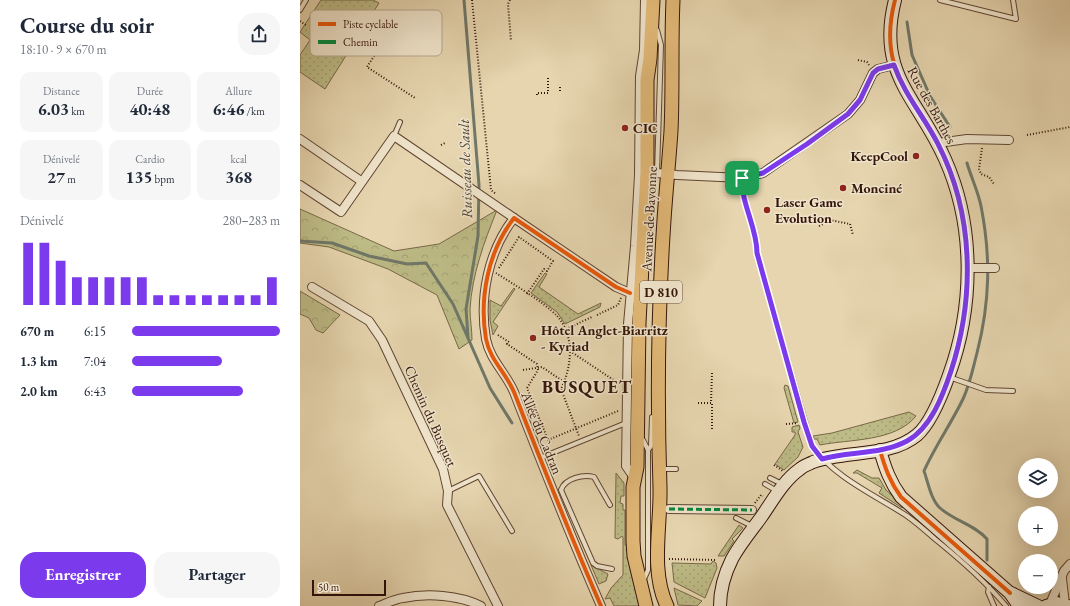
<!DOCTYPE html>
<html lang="fr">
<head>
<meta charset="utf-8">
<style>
	body { margin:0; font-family:"EB Garamond",serif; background:#f6f6f7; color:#1f2937; height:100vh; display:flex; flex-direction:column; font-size:15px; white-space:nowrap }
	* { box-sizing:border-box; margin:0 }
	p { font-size:13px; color:#747a83 }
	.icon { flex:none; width:22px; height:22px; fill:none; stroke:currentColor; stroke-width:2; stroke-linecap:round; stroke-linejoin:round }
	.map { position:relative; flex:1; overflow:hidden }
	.side { display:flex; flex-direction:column; background:#fff; width:300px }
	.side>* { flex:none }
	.controls { position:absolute; left:718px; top:458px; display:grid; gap:8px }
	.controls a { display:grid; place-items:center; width:40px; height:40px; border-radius:50%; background:#fff; box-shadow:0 4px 16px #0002; font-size:20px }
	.scale { position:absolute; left:12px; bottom:10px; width:74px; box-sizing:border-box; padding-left:4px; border:2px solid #341509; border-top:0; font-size:11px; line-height:14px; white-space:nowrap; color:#341509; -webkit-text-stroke:3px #efe4cb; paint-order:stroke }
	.pin { position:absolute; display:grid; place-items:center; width:34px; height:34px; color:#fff; margin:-17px; border-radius:8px; box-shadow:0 2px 6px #0006 }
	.round { display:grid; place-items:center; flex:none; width:42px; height:42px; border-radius:16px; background:#f6f6f7 }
	.headline { display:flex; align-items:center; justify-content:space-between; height:68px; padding:0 20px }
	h1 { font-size:22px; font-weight:700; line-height:30px }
	.stats { display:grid; grid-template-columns:repeat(3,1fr); gap:6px; height:68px; padding:4px 20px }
	.stats div { display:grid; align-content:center; border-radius:10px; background:#f6f6f7; text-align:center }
	.stats b { font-size:17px; font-weight:700 }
	.stats small { font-size:11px; font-weight:400 }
	.stats p { font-size:11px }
	.chart { height:112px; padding:8px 20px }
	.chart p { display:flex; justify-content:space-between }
	.chart svg { width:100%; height:72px; margin-top:4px; stroke:#7c3aed; stroke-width:6 }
	.action { display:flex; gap:8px; margin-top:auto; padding:8px 20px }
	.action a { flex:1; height:46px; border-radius:16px; background:#7c3aed; color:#fff; font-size:16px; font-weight:700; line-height:46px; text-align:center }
	.action a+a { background:#f6f6f7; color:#1f2937 }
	ul { padding:0 20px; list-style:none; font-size:13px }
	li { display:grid; grid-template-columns:64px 48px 1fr; align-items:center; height:30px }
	li i { height:10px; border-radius:5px; background:#7c3aed }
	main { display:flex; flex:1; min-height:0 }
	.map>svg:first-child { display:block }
</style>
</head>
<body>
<main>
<section class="side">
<div class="headline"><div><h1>Course du soir</h1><p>18:10 · 9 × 670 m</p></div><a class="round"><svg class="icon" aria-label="share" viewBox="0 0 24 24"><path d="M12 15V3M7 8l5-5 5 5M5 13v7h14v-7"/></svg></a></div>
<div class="stats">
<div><p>Distance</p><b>6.03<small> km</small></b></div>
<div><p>Durée</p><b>40:48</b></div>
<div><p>Allure</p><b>6:46<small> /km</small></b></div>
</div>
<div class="stats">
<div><p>Dénivelé</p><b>27<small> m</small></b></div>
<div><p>Cardio</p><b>135<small> bpm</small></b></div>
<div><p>kcal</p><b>368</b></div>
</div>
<div class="chart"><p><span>Dénivelé</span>280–283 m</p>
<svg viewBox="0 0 160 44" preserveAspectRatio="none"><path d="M5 44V6M15 44V6M25 44V17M35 44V27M45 44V27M55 44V27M65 44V27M75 44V27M85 44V38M95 44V38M105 44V38M115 44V38M125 44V38M135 44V38M145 44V38M155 44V27"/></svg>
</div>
<ul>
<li><b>670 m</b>6:15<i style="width:100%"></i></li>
<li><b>1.3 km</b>7:04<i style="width:61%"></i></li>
<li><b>2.0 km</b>6:43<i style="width:75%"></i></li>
</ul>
<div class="action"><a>Enregistrer</a><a>Partager</a></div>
</section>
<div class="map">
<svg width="770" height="606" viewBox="0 0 770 606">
	<defs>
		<pattern id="grass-dots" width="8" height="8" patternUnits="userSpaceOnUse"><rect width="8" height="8" fill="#bdbb86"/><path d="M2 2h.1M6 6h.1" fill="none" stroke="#a3a072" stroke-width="1.8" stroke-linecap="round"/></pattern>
		<pattern id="forest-crowns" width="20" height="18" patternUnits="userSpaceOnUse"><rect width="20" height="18" fill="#bdbb86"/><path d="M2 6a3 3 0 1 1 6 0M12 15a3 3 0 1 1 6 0" fill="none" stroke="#a3a072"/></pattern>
	</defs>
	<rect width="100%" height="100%" fill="#e6d5af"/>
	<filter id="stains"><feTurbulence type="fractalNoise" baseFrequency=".005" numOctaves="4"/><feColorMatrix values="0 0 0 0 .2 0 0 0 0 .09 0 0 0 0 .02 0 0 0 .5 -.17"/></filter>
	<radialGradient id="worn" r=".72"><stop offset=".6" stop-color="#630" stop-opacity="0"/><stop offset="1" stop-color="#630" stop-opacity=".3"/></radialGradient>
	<g fill="url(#grass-dots)" stroke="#786848">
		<path d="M21,0H73L79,3L25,89L0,72V55L10,40L0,32Z"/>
		<path d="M245,273L247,274L239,287L278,314L301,303L300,307L265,324L257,312L231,293Z"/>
		<path d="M214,288L215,289L193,322L198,326L193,335L190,320V300L201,306Z"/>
		<path d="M485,385L488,386L498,422L494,423L484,388Z"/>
		<path d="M609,412L616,416C595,442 550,439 520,445L517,439H514L513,436L532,433Z"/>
		<path d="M499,425L500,428L498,432L503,447L498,457L484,470L475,464L495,435V432H492V427Z"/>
		<path d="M557,470L572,478H579L586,490L604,506L602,508L579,493L582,488L557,473H553Z"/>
		<path d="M316,473L324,483V496H321L320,503L323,504V510H325V545H331L339,606H314L310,598L305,599L311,588L323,575V538L322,536L318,539L315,538Z"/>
		<path d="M439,525L443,528L432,539L434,541L424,556H418Z"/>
		<path d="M413,561L416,563L417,568L405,598L374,582L372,563L411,564Z"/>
		<path d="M291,565L308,574L306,581L299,584Z"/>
		<path d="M374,588L402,601L397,606L378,605Z"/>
	</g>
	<g fill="url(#forest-crowns)" stroke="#786848">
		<path d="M0,209L94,251L139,244L197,210C184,242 172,275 170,309C170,319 172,330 172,340L159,349L137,295L88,269L29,247L0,243Z"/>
		<path d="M0,291L40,315L23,333L16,330L9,318L0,314Z"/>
	</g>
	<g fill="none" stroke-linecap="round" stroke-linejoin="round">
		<g stroke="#6f7768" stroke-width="3">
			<path d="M164,0L179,185L178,236L166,309L168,337"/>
			<path d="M607,22L612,55L630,96L650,127"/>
			<path d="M667,163C671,177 678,191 681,206C691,257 690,302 677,353C673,368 670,384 663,399C651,424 635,446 624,471C628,482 631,500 640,508C654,521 674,524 687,539V560"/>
			<path d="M0,241L32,243L69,256L107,264L126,263L153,304L190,388L212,423"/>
		</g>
		<g stroke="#604532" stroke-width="6">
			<g id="lane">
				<path d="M640,0L716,19L713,0"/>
				<path d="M0,10L6,0"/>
				<path d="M94,136L100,122"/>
				<path d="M442,178C442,204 457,227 457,253L512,446C535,478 575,495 607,516C617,523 626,531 635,539C661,560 685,581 706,606"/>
				<path d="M352,182L357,173L361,45L357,30"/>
				<path d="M649,377L686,390L713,391"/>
				<path d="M343,440L348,450V570L344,579"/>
				<path d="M348,450L351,446L352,417"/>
				<path d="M240,458L326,423"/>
				<path d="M362,469H376"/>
				<path d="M470,478L482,484"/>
				<path d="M465,484L477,491"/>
				<path d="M148,491L179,476L212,531"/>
				<path d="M310,505L294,477C284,474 265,478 261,490L293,563L297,566L312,569"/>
				<path d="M436,518L452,526"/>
				<path d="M689,587L688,592L694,606"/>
			</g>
		</g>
		<g stroke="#604532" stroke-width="10">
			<g id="street">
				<path d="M0,139L61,181"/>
				<path d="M638,143L667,139L709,140"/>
				<path d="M347,172L377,175L442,178L463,173L548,114L560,100L573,73L578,69L594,65"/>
				<path d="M0,185L41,212L94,136L214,218"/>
				<path d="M668,268H695"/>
				<path d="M12,287L69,321L82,340L143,469L148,491L147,505L198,606"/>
				<path d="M335,479L326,466L328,324L335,246L339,175L340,76L344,50L345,0"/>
				<path d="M369,509L452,510"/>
				<path d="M762,579L765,604"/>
				<path d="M750,604L764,571L770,564"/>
				<path d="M79,606C87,603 95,599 103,598C127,593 159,595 181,606"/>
				<path d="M301,606C270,535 242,464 214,392C206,373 190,360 186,339C179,298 188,251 214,218L316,287L330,293"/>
			</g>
		</g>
		<g stroke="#341509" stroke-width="14">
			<g id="secondary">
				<path d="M580,450C585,468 590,482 601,497L710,593L719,606"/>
				<path d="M711,593L738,606"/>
				<path d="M420,606C420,591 425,573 432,559C440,544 452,530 462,516C473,500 484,480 500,469C503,466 509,464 513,462C546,450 589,458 617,435C631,423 643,392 649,375C674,306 675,226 645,159C618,98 576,74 595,0"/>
				<path d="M746,606L757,603L768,606"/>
			</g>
		</g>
		<g stroke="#341509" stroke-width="15">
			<g id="primary">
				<path d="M346,606L334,556L333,541V487L337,467L339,323L347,172V80L350,59L353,0"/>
				<path d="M367,606C350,571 361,526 360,488C357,399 358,309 364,220C366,190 369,161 371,131C373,87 371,44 373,0"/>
			</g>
		</g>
		<g stroke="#341509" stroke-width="2" stroke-dasharray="1 2" stroke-linecap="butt">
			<path d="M172,0L191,190L196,194"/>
			<path d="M210,0L208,4L211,41"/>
			<path d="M102,13L67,67L115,98"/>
			<path d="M0,21L7,26"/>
			<path d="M558,60L567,62L569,65"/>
			<path d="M260,91V85"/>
			<path d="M237,95V93H248V77"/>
			<path d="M727,135L770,127"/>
			<path d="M141,145L145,143"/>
			<path d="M682,148L679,169L681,174L689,177L694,184"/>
			<path d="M519,226L530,220L550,224L553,235"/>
			<path d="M199,268L219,237L253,261L247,271L244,269L227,294"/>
			<path d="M196,273C213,284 244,302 257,316C275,335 272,367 261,389L279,436"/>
			<path d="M297,315L318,305L321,298"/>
			<path d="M266,329L292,317"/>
			<path d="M198,335L209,342L207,344L237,364L238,370L227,388L248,440L318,411"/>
			<path d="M270,351L318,383"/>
			<path d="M223,370L242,367L264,382"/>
			<path d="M398,403H411L412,372"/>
			<path d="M486,424L498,423"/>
			<path d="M412,429V403"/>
			<path d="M474,465L483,471"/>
			<path d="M455,503L461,495L463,496"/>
			<path d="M369,559L417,560"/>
		</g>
		<use href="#lane" stroke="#efe4cb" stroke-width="4"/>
		<use href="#street" stroke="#efe4cb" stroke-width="8"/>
		<use href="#secondary" stroke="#efe4cb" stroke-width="12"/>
		<use href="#primary" stroke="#e3ba78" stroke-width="13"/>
		<path stroke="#00873e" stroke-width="3" stroke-dasharray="6 3" stroke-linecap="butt" d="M369,509L452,510"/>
		<g stroke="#efe4cb" stroke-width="6">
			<g id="cycleway">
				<path d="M580,450C585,468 590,482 601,497L710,593"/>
				<path d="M522,459C549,451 581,455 607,441C631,428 643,395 651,371C673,303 674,228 646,161C620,99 575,76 595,0"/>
				<path d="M301,606C270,535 242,464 214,392C206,373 190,360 186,339C179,298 188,251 214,218L316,287L330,293"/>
			</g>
		</g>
		<use href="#cycleway" stroke="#e8590c" stroke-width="4"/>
	</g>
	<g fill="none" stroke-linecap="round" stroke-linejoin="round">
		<g stroke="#fff" stroke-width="8">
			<path id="route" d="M594,65C605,96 624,116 638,144C674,214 675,297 651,371C643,395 631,428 607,441C581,455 549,451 522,459L512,446L504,422L457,253C457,227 441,204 442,178L463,173L507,144L548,114L560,100L573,73L578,69Z"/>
		</g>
		<use href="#route" stroke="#7c3aed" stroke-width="5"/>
	</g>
	<g fill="#8f2418" stroke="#efe4cb" stroke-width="1.5">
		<circle cx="325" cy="128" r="4"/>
		<circle cx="616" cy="156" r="4"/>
		<circle cx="543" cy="188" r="4"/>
		<circle cx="467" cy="210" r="4"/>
		<circle cx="233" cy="338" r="4"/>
	</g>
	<g text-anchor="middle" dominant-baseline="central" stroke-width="3" stroke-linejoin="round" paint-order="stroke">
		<rect fill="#efe4cb" stroke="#6c5343" stroke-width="1" x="340" y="281" width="42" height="22" rx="3"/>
		<g font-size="13" font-weight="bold" fill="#341509">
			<text x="361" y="292">D 810</text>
		</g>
		<g font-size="14" fill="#341509" stroke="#efe4cb">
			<text transform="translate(632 105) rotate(61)">Rue des Barthes</text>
			<text transform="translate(349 219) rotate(-87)">Avenue de Bayonne</text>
			<text transform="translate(131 416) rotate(66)">Chemin du Busquet</text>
			<text transform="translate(242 433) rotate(68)">Allée du Cadran</text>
		</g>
		<g font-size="14" font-weight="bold" fill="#341509" stroke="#efe4cb" text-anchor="start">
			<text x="333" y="128">CIC</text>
			<text x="608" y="156" text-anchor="end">KeepCool</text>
			<text x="551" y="188">Monciné</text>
			<text x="475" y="202">Laser Game<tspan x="475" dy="16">Evolution</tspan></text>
			<text x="241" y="330">Hôtel Anglet-Biarritz<tspan x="241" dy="16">- Kyriad</tspan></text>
		</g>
		<g font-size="15" font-style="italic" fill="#514639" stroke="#efe4cb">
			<text transform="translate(165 169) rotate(-92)">Ruisseau de Sault</text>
		</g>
		<g font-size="18" font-weight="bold" letter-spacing="1" fill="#341509" stroke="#efe4cb">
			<text x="287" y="386">BUSQUET</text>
		</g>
	</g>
	<rect x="10" y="10" width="132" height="46" rx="6" fill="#efe4cb" stroke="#b7a691" stroke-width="1"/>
	<rect x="18" y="22" width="18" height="4" fill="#e8590c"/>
	<rect x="18" y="40" width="18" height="4" fill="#00873e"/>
	<g font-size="11" fill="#341509">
		<text x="43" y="28">Piste cyclable</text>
		<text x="43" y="46">Chemin</text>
	</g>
	<rect width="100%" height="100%" filter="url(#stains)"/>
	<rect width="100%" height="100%" fill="url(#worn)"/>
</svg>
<div class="controls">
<a><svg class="icon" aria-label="layers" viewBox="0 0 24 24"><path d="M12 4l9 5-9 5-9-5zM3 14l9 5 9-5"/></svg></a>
<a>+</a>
<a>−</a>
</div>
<div class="scale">50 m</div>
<div class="pin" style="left:442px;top:178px;background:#1e9e55"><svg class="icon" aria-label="arrive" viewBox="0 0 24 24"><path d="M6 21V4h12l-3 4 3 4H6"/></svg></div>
</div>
</main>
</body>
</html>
